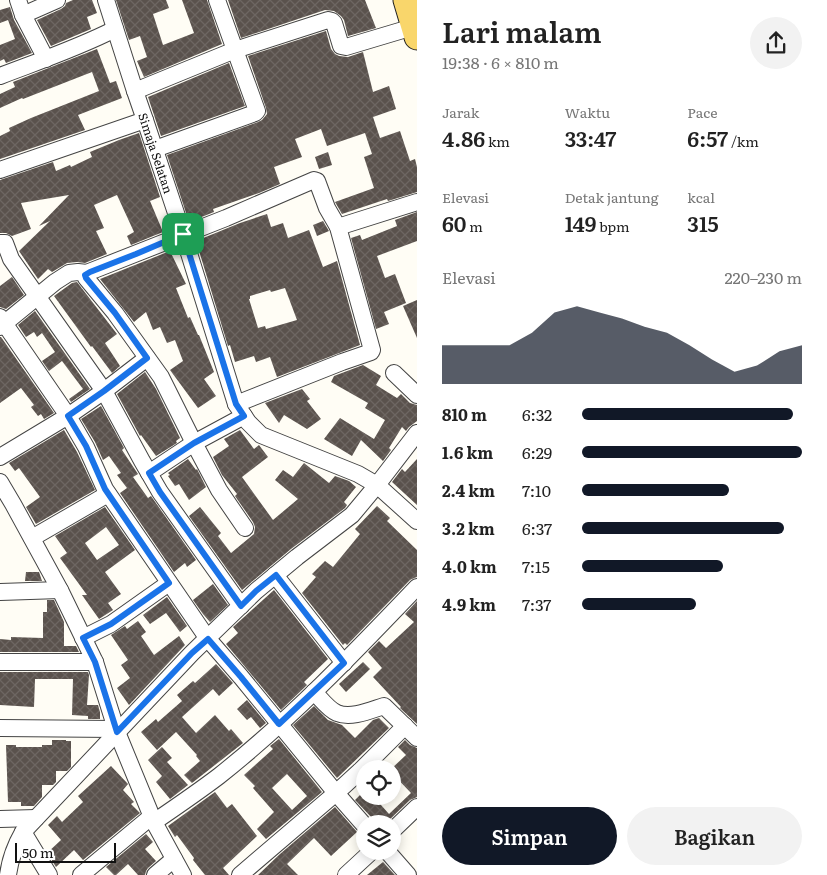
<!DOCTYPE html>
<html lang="id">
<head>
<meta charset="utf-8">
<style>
	body { margin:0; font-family:Literata,serif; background:#f2f2f2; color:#222; height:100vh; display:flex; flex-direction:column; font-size:19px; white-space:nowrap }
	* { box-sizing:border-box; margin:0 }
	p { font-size:16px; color:#767676 }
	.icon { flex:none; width:28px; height:28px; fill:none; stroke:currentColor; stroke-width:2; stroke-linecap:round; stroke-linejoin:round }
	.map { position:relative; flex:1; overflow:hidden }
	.drawer { display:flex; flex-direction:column; background:#fff; width:410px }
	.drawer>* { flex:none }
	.tools { position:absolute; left:356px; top:760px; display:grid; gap:10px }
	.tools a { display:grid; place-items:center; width:45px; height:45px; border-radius:50%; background:#fff; box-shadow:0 2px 12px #0003; font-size:25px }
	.scale { position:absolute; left:15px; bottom:12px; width:101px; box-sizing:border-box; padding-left:5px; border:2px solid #111; border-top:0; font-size:14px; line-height:18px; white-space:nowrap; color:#111; -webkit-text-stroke:4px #fff; paint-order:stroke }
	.pin { position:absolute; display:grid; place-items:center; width:42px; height:42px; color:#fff; margin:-21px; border-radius:10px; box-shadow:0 2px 8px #0006 }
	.round { display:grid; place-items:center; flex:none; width:52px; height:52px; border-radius:26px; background:#f2f2f2 }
	.summary { display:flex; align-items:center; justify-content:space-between; height:85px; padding:0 25px }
	h1 { font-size:28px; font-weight:600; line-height:38px }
	.stats { display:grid; grid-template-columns:repeat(3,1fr); gap:8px; height:85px; padding:5px 25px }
	.stats div { display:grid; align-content:center }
	.stats b { font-size:21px; font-weight:600 }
	.stats small { font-size:14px; font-weight:400 }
	.stats p { font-size:14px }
	.chart { height:140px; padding:10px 25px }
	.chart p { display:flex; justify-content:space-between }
	.chart svg { width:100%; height:90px; margin-top:5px; fill:#111827; opacity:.7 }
	.primary-button { display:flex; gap:10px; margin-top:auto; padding:10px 25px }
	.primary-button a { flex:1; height:58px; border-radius:30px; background:#111827; color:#fff; font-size:20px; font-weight:600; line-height:58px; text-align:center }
	.primary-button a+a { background:#f2f2f2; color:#222 }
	ul { padding:0 25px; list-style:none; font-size:16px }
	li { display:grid; grid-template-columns:80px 60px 1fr; align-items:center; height:38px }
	li i { height:12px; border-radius:6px; background:#111827 }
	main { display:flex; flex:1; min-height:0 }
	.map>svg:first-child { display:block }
</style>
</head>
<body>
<main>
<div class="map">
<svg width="417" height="875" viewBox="0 0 417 875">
	<defs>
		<pattern id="building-cross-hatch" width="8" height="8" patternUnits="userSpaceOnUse" patternTransform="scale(1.25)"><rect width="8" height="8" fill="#5a524d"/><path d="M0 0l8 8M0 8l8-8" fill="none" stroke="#6d6662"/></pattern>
	</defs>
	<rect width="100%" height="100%" fill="#fffdf5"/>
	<g fill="url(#building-cross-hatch)" fill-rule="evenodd">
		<path d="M73,0H92L97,13L87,17L91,29L51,46L37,20L61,9L65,6L66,3Z"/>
		<path d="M116,0H166L169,8L153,14L163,45L194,33L182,0H207L222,44L144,77L137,61L147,57L140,36L129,40Z"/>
		<path d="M228,0H365L376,28L348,36L344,20L341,16L334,11L325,10L241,38Z"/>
		<path d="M10,7L14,20L32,53L6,63L4,59L0,61V45L15,39L8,20L0,23V10Z"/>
		<path d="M326,31L331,49L335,54L339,56L348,57L363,52L373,92L389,86L396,109L373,117L380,138L400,131L410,161L415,159L417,167V192L388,201L387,199L342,214L335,202L374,188L364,157L372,154L365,133L327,146L321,129L295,139L302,157L274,167L280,184L259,193L213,209L214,212L189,222L167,155L258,122L262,120L267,114L266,108L248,56Z"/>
		<path d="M97,49L110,83L116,81L122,98L78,115L85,130L0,159V136L10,131L9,128L31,118L99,91L92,72L23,99L22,98L0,108V94L15,87L13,82Z"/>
		<path d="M229,63L245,106L161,136L148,97Z"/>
		<path d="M139,133L160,197L150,201L163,232L131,245L127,236L134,232L117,195L94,205L104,228L96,231L107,254L85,263L77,262L67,263L52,272L48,269L38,279L19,251L50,221L39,226L69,195L21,203L31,229L12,236L6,233H0V180L53,162L56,171L70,165L71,167L92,157L90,152L119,140Z"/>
		<path d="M328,152L332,165L319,169L315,157Z"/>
		<path d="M417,212V241L377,256L385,278L395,274L406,303L384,312L389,324L376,329L351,238L360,235L362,240L397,226L395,220Z"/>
		<path d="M267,214L271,227L283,223L288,238L309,230L323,267L337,261L360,345L277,377L270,357L256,362L254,356L235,362L230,345L228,346L196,241L240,223ZM285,288L297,320L266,329L265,326L258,328L249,299H250V296L270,290L271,292Z"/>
		<path d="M323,221L329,231L317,236L313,225Z"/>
		<path d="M170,251L186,284L176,288L188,318L190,317L198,335H199L214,372L204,379L216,396L198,408L170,370L183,361L175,340L167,343L160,327L153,330L146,312L134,322L100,279Z"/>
		<path d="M12,277L24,295L6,309L0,307V286Z"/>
		<path d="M77,282L117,334L105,343L120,366L112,373L92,346L91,347L54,296L72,283Z"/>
		<path d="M417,300V338L403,306Z"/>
		<path d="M35,311L90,389L71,402L69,399L83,389L62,361L49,371L42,361L55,352L42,333L37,337L34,332L26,337L18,325Z"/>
		<path d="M0,337H1L54,413L44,419L41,414L38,416L31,407L34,405L21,388L0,403Z"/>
		<path d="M363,365L381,376L376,385L397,398L401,394L410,403L417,405V421L409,427L406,431L402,427L389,448L391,450L383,461L361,440L352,456L324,439L340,418L374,439L385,420L365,408L368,403L331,382L334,376Z"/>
		<path d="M145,372L156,389L180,438L176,441L177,443L156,456L141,435L140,436L117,394Z"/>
		<path d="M302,389L310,399L307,401L321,419L307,429L284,415L279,423L265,403Z"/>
		<path d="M101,406L124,448L122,450L138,474L133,477L148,498L151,496L196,560L187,567L185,563L174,572L120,493L127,488L117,475L121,473L109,456L103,460L95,442L81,419Z"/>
		<path d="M64,430L77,452L95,490L36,524L26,507L40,497L19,468L15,471L9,463Z"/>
		<path d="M240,430L254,449L259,445L268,457L242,477L273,520L298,499L275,480L283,470L293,477L304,463L329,483L335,476L349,481L356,487L344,502L347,505L345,508L291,549L242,590L189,516L200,507L221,533L218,536L231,553L254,534L255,527L253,522L235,496L237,494L222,475L213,457L229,446L224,439Z"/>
		<path d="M188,459L196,470L197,469L206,487L189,500L179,484L175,486L168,476L170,475L168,473Z"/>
		<path d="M417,459V505L392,482L402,469L405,472Z"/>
		<path d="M377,506L390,518L387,521L417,550V577L414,578L410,580L347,645L345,643L343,645L302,593L316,577L312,574L325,561L333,567L360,534L355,529Z"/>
		<path d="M105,507L135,550L105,572L121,594L108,603L113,610L99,619L82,595H87L60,558L67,553L55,536ZM106,527L119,545L97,560L85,543Z"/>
		<path d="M26,572H39L42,581H25Z"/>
		<path d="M213,584L228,605L210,622L203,614L193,600Z"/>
		<path d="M274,590L328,659L304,682L307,685L281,710L226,644L238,633L233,627Z"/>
		<path d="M167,597L187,626L180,632L166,613L150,624L143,615Z"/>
		<path d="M47,600H54L64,622V646H76L79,652H0V639L11,640V637L43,638V612H47Z"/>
		<path d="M417,601V724L400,708L401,707L373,677L382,668L368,652L379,641L386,648L414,622L405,614Z"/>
		<path d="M138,621L146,632L141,636L154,655L179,636L185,645L129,705L117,688L130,678L121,665L128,660L111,635L125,626L127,629Z"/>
		<path d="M363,662L370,669L346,692L339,684Z"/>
		<path d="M216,664L233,683L219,696L213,689L182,717L196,733L215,715L229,731L231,729L243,743L192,783L184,775L200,761L196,756L197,755L176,732L157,750L141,732L156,719L158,722L182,701L177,695L193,681L195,683Z"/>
		<path d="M0,672H88L89,675L87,705H98L100,712V719H88V716L72,715L73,679H35L34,707L0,705Z"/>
		<path d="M247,700L266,723L260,728L251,717L247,720L237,709Z"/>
		<path d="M314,706L328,720L342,725L355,738L373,720L379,718L389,728L337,778L293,725Z"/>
		<path d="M279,739L322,792L266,839L257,829L274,812L253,788L255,786L244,775L273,749L270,746ZM287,774L307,796L292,810L272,788Z"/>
		<path d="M52,740H66V741H71V767L67,771H56V782L53,785H42V797L34,806H21V802H8L6,745H16V747H42V745H52Z"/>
		<path d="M405,740L410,745L417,748V797L410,800L385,824H375L373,819L355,800L365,790V796H373L389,814L411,793L392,773V769H391L406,755L398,747Z"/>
		<path d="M162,747L172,758L167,762L188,785L170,799L156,782L162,776L148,760Z"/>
		<path d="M111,766L128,784L123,790L134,802L131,804L140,813L83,860L74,850L56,867L47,853L61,840L48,825L57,816L62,822L83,802L78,796Z"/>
		<path d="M215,792L227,808L232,804L257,836L223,868L229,875H205L193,860L194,858L177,835L175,837L168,826Z"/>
		<path d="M335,807L357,832L331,856L314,838L287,864L298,875H258L280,854Z"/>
		<path d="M146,834L153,842L145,849L156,861L148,868L146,871L145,875H138L128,864L116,875H114L106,867Z"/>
		<path d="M383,862L395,875H367Z"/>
	</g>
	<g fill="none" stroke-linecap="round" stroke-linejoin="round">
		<g stroke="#444" stroke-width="18">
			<g id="minor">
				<path d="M18,0L23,15L46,59"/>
				<path id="s1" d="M106,0L135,91L145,120L183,234L236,404L248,422L261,435L358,474L377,485L417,521"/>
				<path d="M23,15L57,0"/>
				<path d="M0,76C39,61 78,48 115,29"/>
				<path d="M135,91L235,50L328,20L332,21L334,23L341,46L346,47L413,27"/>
				<path d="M155,149L255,113L257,111L217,0"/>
				<path d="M0,170L145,120"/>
				<path d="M338,227L417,202"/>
				<path d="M0,243H5L11,259L104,391L142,461L160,492L241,606"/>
				<path d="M0,317L68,416L86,447L105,489L208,639L241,677L336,793L365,826"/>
				<path d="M0,327L55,282L69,273L78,272L87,273"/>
				<path d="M394,373L417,395"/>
				<path d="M236,404L342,362L371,352L372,350L338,227L327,208L317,181L314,180L226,218L89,272L85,275L86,278L115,313L161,377L194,443L219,490L245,528"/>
				<path d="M0,457L68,416L104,391L147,358"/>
				<path d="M149,473L194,443L244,416"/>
				<path d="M0,482L13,504L60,590L95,662L117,732L154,822L183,875"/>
				<path d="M32,538L108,494"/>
				<path d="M275,575L344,663"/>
				<path d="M0,592L60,590"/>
				<path d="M83,638L111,624L169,583"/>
				<path d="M0,662H95"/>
				<path d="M314,692C320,698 329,710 337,713C351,719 371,710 384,706L417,738"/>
				<path d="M0,728L116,729"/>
				<path d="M0,819L36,818"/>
				<path d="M154,822C176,807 198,792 219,776C291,719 354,653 417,587"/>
				<path d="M392,831L417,807"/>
				<path d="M23,832L49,875"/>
				<path d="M387,851L408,875"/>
				<path d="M8,875C10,859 15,846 23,832L192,653L256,591L297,557L352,515L377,485L417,433"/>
				<path d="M81,875L152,816"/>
				<path d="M155,875L174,859"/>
				<path d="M240,875L336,793L360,771L405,726"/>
				<path d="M346,875L372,851"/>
			</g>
		</g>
		<g stroke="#222" stroke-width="27">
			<path id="primary" d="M406,0L417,37"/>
		</g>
		<use href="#minor" stroke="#fff" stroke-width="16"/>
		<use href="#primary" stroke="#f9d66b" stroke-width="25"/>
	</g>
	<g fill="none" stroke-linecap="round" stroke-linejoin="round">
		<g stroke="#fff" stroke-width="10">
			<path id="route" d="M183,234L236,404L244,416L194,443L149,473L160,492L241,606L256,591L276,575L344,663L279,724L241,677L208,639L192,653L117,732L95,662L83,638L111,624L169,583L105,489L86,446L68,416L104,391L147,358L115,313L86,278L85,275L90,272L136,254Z"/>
		</g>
		<use href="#route" stroke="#1a73e8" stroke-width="6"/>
	</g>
	<g text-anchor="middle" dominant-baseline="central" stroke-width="5" stroke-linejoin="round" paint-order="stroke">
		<g font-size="12" fill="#111" stroke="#fff">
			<text stroke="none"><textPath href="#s1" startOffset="161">Simaja Selatan</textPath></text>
		</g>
	</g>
</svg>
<div class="tools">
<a><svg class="icon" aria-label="locate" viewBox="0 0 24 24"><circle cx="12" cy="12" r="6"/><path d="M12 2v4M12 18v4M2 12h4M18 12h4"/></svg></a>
<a><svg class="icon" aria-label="layers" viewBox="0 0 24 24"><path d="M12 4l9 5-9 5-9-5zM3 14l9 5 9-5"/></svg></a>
</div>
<div class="scale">50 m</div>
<div class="pin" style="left:183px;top:234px;background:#1e9e55"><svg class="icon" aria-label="arrive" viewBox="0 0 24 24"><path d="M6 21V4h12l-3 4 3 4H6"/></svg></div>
</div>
<section class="drawer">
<div class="summary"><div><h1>Lari malam</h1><p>19:38 · 6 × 810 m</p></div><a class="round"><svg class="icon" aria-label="share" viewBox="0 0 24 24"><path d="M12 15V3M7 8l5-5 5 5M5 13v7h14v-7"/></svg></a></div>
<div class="stats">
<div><p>Jarak</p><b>4.86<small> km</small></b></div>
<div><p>Waktu</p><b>33:47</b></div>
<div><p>Pace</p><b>6:57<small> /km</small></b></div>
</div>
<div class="stats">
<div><p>Elevasi</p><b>60<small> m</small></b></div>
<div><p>Detak jantung</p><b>149<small> bpm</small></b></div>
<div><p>kcal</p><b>315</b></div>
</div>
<div class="chart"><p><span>Elevasi</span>220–230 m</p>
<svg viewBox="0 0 160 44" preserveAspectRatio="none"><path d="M0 44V25L10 25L20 25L30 25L40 19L50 9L60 6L70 9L80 12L90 16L100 19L110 25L120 32L130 38L140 35L150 28L160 25V44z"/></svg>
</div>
<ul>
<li><b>810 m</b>6:32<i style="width:96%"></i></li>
<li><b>1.6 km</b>6:29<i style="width:100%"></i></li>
<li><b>2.4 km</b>7:10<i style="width:67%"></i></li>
<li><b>3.2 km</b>6:37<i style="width:92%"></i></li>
<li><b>4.0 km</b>7:15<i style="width:64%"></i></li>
<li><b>4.9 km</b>7:37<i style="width:52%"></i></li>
</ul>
<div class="primary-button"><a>Simpan</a><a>Bagikan</a></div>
</section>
</main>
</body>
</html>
